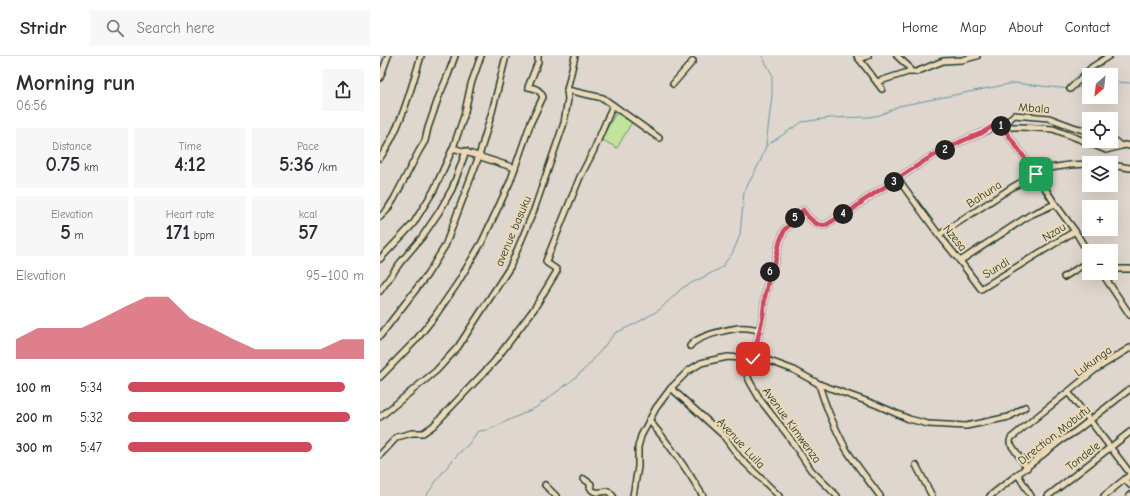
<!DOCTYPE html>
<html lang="en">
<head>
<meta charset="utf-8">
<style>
	body { margin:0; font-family:"Comic Neue",sans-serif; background:#f7f7f7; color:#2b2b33; height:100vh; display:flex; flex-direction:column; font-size:15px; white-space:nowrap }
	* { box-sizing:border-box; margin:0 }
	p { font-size:13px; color:#7c7c81 }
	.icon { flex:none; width:22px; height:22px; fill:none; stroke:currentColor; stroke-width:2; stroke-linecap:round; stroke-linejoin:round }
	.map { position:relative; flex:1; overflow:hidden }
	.drawer { display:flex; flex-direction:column; background:#fff; width:380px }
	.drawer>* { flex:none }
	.needle { width:26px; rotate:208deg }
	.tools { position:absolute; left:702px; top:12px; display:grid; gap:8px }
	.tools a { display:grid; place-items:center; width:36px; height:36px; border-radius:0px; background:#fff; box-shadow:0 4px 16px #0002; font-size:20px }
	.pin { position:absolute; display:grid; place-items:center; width:34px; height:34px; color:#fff; margin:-17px; border-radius:8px; box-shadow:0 2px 6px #0006 }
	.km { position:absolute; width:20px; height:20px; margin:-10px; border-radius:50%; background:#222; color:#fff; font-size:11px; line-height:20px; text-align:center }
	.round { display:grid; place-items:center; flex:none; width:42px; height:42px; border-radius:0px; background:#f7f7f7 }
	.head { display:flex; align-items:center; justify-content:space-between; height:68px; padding:0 16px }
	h1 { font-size:22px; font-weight:700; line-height:30px }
	.figures { display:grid; grid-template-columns:repeat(3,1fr); gap:6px; height:68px; padding:4px 16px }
	.figures div { display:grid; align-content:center; border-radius:0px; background:#f7f7f7; text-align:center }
	.figures b { font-size:20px; font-weight:700 }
	.figures small { font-size:11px; font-weight:400 }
	.figures p { font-size:11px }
	.chart { height:112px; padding:8px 16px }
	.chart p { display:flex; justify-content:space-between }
	.chart svg { width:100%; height:72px; margin-top:4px; fill:#d1495b; opacity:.7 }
	ul { padding:0 16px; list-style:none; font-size:13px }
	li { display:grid; grid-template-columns:64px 48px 1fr; align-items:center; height:30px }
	li i { height:10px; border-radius:5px; background:#d1495b }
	header { display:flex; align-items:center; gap:24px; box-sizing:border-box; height:56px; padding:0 20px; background:#fff; border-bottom:1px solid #e1e1e2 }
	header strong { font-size:19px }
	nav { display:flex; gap:22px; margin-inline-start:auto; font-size:14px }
	.search { width:280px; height:36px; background:#f7f7f7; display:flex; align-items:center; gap:10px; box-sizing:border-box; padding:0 14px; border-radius:0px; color:#7c7c81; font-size:15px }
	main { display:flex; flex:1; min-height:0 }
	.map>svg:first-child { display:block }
</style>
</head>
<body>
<header>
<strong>Stridr</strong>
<div class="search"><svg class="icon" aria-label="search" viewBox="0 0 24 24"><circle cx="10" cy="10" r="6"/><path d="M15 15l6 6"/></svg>Search here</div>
<nav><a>Home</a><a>Map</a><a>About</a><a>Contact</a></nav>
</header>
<main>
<section class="drawer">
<div class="head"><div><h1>Morning run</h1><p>06:56</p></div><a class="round"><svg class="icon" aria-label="share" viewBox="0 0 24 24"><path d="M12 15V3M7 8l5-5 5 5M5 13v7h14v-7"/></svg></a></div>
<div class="figures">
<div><p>Distance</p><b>0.75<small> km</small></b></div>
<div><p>Time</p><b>4:12</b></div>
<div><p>Pace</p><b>5:36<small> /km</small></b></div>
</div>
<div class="figures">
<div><p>Elevation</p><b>5<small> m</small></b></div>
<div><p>Heart rate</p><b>171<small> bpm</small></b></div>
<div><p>kcal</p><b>57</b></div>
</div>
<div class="chart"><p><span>Elevation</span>95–100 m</p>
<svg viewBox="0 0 160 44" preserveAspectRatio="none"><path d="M0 44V32L10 25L20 25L30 25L40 19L50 12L60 6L70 6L80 19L90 25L100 32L110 38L120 38L130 38L140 38L150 32L160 32V44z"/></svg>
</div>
<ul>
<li><b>100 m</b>5:34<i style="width:92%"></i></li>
<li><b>200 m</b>5:32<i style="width:94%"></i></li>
<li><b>300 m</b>5:47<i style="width:78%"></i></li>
</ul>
</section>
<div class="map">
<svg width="750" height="440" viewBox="0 0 750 440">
	<rect width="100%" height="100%" fill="#dfd6cd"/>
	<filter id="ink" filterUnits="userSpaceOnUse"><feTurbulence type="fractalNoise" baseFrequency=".025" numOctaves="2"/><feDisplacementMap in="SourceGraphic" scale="8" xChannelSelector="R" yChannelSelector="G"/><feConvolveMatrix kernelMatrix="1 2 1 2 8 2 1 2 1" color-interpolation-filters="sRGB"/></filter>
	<g filter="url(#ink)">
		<path fill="#c1e49d" stroke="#709068" d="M236,57L252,66L237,92L221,83Z"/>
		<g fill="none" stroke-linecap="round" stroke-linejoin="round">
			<g stroke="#6399a6" stroke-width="1">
				<path d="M382,0L392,18V40L386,89"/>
				<path d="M731,26H736L750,27"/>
				<path d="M694,32L709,30"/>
				<path d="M46,440L62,417L79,397L88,389L98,375L108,374L155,352L190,326L208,310L235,277L255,268L279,254L302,232L341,212L353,196L360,179L364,136L380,106L386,90L422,66L450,62L489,61L500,59L519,50L634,27L689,33"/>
			</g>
			<g stroke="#1f3d34" stroke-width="8">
				<g id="minor">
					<path d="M477,0L502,33"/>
					<path d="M517,0L528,10L531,16"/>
					<path d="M479,3L488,0"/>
					<path d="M0,22L8,0"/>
					<path d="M497,26L528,16H536L563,5L582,4L597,0"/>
					<path d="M293,28L313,5"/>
					<path d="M690,33L712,11L729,0"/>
					<path d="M187,34L223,42L279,82"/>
					<path d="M623,70L624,73L656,118L675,148L695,175"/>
					<path d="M623,70L634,59L669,62L696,72L709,75"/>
					<path d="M731,82L741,90L745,89L750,90"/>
					<path d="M73,92L135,112"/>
					<path d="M0,102C20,74 31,33 41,0"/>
					<path d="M731,109L750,112"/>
					<path d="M518,123L559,179L580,205L650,159L675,148"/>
					<path d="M0,161L7,154L14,143L39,95L45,85L48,72L59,40L68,19L75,0"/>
					<path d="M559,179L631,132L664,113L689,109L709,108"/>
					<path d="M0,203L33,168L54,134L73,92L84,60L91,28L101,0"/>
					<path d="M580,205L601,233L695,175L709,198"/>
					<path d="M731,213H750"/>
					<path d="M722,217L750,259"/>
					<path d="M684,221L703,209L709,207"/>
					<path d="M0,235L20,207L42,181L59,156L72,133L86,95"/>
					<path d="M0,280L47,219L65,190L99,100L112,56L126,0"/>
					<path d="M310,290C317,280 346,274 358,272C365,271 373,273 380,274"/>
					<path d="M360,302L370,326L381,345L407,378L431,414L457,440"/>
					<path d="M373,303L383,260L385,240L390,216L395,206L400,185L405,173L409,170L414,162L423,154C428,162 437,171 446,169L462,159L472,154L483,145L549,102L582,85L602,77L613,71H641L673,73L707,86L726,94L741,90"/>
					<path d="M0,321L36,284L55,260L77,228L102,186L130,126L151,66L163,41C160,34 156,32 148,31L158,6V0"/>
					<path d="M439,328C445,350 455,372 466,393C476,409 489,425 500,440"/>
					<path d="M291,332L343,379L359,401L399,440"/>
					<path d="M688,336L716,313L750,292"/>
					<path d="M0,361L56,315L78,291L130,211L154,154L184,67L188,43L187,34L195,0"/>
					<path d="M269,364C289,388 307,413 323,440"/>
					<path d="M0,399L17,381L32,377H43L53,370L114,306L154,253L177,215L176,213L167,207L166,205L200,121L213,96L233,49"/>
					<path d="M536,409L552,440"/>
					<path d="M647,412L630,387V385L631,382L659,359L688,336L750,417"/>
					<path d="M638,419L651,440"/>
					<path d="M204,423L211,428L210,431C214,439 221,436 228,435L233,440"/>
					<path d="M745,423L750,429"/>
					<path d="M165,429L176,440"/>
					<path d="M253,440L258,411V391L261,380L276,352L291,332L308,315L321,307L333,304L348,301L387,304L414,314L439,328L497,349L529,363L548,368L586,370L629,361L645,351"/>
					<path d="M610,440L680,385L696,375L750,333"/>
					<path d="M668,440L750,376"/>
					<path d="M724,440L750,419"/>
					<path d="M749,440L750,439"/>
				</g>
			</g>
			<use href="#minor" stroke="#edd9b7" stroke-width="5"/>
		</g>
	</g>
	<g fill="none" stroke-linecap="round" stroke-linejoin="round" filter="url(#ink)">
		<g stroke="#fff" stroke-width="8">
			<path id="route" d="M373,303L383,260L385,240L390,216L395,206L400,185L405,173L409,170L414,162L423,154C428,162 437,171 446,169L462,159L472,154L483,145L549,102L582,85L602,77L613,70H623L624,73L656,118"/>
		</g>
		<use href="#route" stroke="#d1495b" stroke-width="5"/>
	</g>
	<g text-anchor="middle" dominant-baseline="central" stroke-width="4" stroke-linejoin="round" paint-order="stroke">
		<g font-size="12" fill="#1f3d34" stroke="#edd9b7">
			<text transform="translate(654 52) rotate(4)">Mbala</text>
			<text transform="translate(604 138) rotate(-33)">Bahuna</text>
			<text transform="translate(133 175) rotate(-67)">avenue basuku</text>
			<text transform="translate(674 176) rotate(-32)">Nzau</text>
			<text transform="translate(575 182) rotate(51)">Nzesa</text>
			<text transform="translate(616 212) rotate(-31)">Sundi</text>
			<text transform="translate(713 305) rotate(-36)">Lukunga</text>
			<text transform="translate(412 369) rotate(54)">Avenue Kimwenza</text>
			<text transform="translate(674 379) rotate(-38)">Direction Mobutu</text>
			<text transform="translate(361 387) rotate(47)">Avenue Luila</text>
			<text transform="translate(703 400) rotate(-38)">Tondele</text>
		</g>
	</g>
</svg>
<div class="tools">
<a><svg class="needle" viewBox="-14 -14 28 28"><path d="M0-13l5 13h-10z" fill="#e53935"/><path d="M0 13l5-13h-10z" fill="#7c7c81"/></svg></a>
<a><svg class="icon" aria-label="locate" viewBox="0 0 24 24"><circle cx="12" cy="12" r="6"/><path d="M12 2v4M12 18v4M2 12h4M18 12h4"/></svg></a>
<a><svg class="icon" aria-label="layers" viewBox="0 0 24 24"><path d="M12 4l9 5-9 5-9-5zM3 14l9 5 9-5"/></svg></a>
<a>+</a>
<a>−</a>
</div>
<div class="pin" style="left:656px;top:118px;background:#1e9e55"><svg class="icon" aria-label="arrive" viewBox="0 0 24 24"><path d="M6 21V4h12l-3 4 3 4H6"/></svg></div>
<div class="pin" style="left:373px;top:303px;background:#d93025"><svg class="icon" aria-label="check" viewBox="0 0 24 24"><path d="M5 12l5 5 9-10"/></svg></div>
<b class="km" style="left:621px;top:70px">1</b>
<b class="km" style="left:565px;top:94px">2</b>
<b class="km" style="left:514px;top:126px">3</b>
<b class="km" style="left:463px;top:158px">4</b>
<b class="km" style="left:415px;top:162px">5</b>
<b class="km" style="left:390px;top:216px">6</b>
</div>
</main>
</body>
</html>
